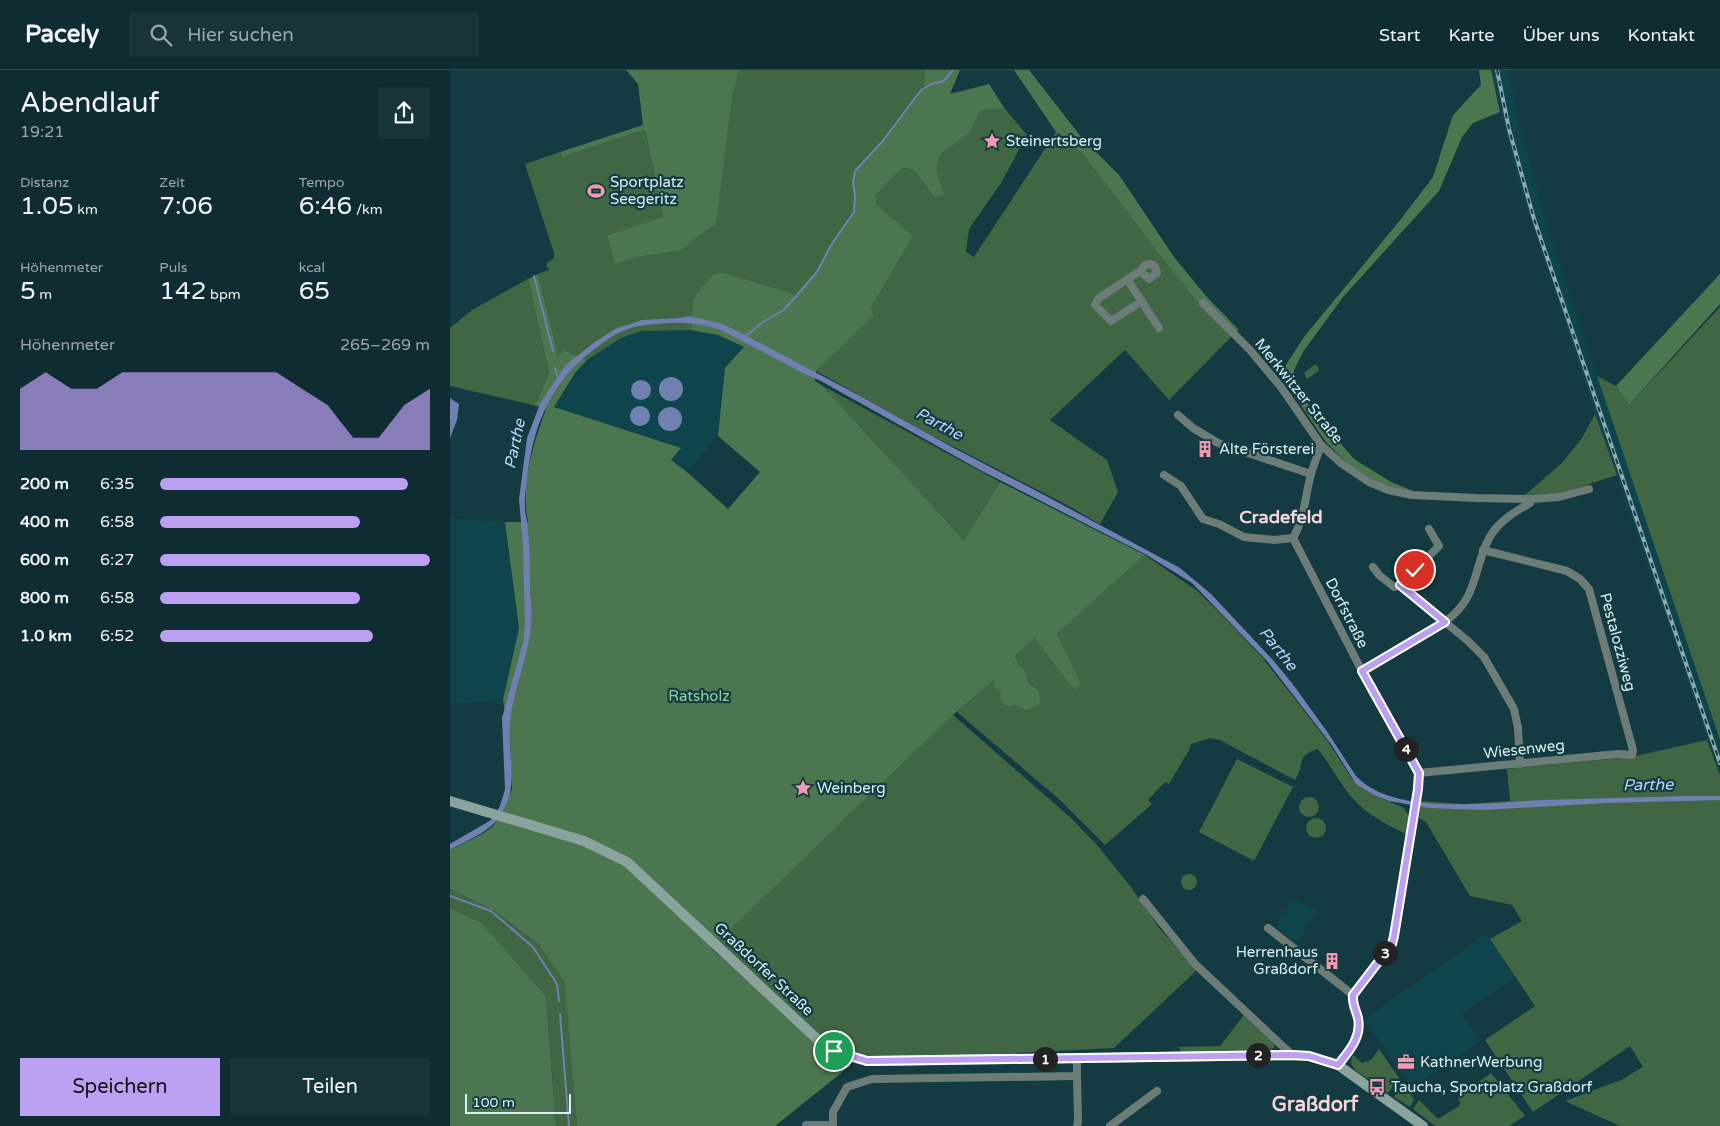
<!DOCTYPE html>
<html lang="de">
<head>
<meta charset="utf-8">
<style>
	body { margin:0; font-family:"Varela Round",sans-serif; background:#173439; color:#f1f3f6; height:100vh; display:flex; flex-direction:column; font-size:19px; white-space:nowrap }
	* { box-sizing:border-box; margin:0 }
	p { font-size:16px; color:#9ba7ab }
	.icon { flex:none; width:28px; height:28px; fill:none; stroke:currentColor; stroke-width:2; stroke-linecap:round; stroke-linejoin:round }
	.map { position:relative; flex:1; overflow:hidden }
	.panel { display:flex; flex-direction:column; background:#0e2c31; width:450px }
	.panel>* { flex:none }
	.scale { position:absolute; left:15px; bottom:12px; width:106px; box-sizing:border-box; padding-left:5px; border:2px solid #d9eef1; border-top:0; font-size:14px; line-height:18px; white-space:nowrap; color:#d9eef1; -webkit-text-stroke:4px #133b41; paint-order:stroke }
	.pin { position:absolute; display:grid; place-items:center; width:42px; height:42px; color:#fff; margin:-21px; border:2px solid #fff; border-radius:50%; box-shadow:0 1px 5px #0007 }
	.km { position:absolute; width:25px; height:25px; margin:-12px; border-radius:50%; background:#222; color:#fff; font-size:14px; line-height:25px; text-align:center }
	.round { display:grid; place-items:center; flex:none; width:52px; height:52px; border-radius:0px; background:#173439 }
	.summary { display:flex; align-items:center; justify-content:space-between; height:85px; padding:0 20px }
	h1 { font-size:28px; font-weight:600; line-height:38px }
	.metrics { display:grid; grid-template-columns:repeat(3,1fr); gap:8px; height:85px; padding:5px 20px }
	.metrics div { display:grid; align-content:center }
	.metrics b { font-size:25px; font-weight:600 }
	.metrics small { font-size:14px; font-weight:400 }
	.metrics p { font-size:14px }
	.chart { height:140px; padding:10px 20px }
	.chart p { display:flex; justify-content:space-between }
	.chart svg { width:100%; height:90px; margin-top:5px; fill:#bca0f2; opacity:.7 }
	.primary-button { display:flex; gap:10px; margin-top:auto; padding:10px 20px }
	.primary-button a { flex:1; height:58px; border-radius:0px; background:#bca0f2; color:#111; font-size:20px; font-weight:600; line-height:58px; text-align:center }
	.primary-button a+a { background:#173439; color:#f1f3f6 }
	ul { padding:0 20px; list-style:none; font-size:16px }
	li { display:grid; grid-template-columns:80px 60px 1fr; align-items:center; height:38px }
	li i { height:12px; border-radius:6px; background:#bca0f2 }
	header { display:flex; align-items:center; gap:30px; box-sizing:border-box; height:70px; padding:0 25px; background:#0e2c31; border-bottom:1px solid #2e484d }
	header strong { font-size:24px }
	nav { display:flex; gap:28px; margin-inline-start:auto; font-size:18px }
	.search { width:350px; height:45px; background:#173439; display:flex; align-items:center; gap:12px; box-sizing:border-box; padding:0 18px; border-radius:0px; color:#9ba7ab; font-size:19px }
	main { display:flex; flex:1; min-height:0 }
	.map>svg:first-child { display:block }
</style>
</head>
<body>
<header>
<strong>Pacely</strong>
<div class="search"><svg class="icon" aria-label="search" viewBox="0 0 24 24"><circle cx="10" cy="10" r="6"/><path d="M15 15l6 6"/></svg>Hier suchen</div>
<nav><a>Start</a><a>Karte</a><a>Über uns</a><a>Kontakt</a></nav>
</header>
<main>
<section class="panel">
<div class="summary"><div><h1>Abendlauf</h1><p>19:21</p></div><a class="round"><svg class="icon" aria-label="share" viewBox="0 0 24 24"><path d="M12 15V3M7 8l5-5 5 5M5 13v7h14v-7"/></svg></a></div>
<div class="metrics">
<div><p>Distanz</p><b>1.05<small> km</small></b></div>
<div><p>Zeit</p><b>7:06</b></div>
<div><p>Tempo</p><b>6:46<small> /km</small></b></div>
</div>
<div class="metrics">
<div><p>Höhenmeter</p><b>5<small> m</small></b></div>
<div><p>Puls</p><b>142<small> bpm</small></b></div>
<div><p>kcal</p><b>65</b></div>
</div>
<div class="chart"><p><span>Höhenmeter</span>265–269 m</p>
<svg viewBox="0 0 160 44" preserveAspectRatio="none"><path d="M0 44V14L10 6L20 14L30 14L40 6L50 6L60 6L70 6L80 6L90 6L100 6L110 14L120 22L130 38L140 38L150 22L160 14V44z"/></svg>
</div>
<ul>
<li><b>200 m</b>6:35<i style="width:92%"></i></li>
<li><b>400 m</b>6:58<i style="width:74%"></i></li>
<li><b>600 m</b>6:27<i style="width:100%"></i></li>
<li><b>800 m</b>6:58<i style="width:74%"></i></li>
<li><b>1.0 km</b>6:52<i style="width:79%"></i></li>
</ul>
<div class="primary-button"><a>Speichern</a><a>Teilen</a></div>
</section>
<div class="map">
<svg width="1270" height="1056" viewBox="0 0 1270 1056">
	<rect width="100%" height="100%" fill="#133b41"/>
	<g fill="#0e454c">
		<path d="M1041,0H1059L1067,45L1096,151L1147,306L1270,670V705L1145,344L1077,138L1063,93Z"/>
		<path d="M229,259L241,260L268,265L295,277L275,298L268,366L237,402L221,390L230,378L104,337L125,303L137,290L158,276L171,268L191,261Z"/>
		<path d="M0,448L55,452L69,558L53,630L0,634Z"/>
		<path d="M841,828L866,840L848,873L826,858Z"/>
		<path d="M1036,864L1066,908L1011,943L1031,971L962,1018L914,949Z"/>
	</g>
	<g fill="#406644">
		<path d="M289,0H475V17L471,20L432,72L405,101L403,112L405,126L404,142L381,175L367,202L347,225L273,202L263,204L243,228L241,260L191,261L171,268L137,290L113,280L107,289V279L88,204L99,200L96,194L104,188V183L75,94L110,82L112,87L195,60L213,148L157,165L166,193L187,187L228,181L282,28Z"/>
		<path d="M555,39L577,65L551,113L519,159L516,182L524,187L606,62L619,71L635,87L708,183L748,233L752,230L785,263L719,330L675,280L600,350L657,390L668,422L650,454L615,434L475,362L366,301L424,246L421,238L463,166L427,135L426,125L452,98L464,100L484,127L486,99L491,84L519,64L531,40Z"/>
		<path d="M78,209L99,303L87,331L83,335L0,316V258L22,240Z"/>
		<path d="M1270,237V670L1147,306L1166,316L1179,335Z"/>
		<path d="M865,294L869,298L868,301L857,309L854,303Z"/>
		<path d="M373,316L550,412L514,470Z"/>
		<path d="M1145,344L1167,405L1109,424L1075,425L1111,394L1132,368Z"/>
		<path d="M695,485L746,520L766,539L811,586L877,670L902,709L924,725L954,738L960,748L956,764C935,754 913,742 899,724C888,710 879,693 868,679C845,686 856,693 845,710L770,670L761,668L741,674L739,680L719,714L715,712L698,730L702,734L655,775L610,730L507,642L544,610L561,636L567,635L589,621L579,613L575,600L569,596L565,586L585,567L603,593L625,619L631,613L607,564Z"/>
		<path d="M503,645L621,748L647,775L681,817L710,859L747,900L664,978L487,987L413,986L401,983L372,968L266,873Z"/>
		<path d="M1257,670L1270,705V1056H1170L1115,1031L1171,1010L1193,997L1180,976L1083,1042L1035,970L1085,936L1040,869L1072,851L1062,835L1020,826L976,752L969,748L971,731L1014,734L1060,731L1057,699L1181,687Z"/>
		<path d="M787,689L843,717L804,791L749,762Z"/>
		<circle cx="859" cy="737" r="10"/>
		<circle cx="866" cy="758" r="10"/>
		<circle cx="739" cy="812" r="8"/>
		<path d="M0,819L46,842L89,875L116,912L127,1056H106L96,926L32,853L0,838Z"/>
		<path d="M794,945L825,973L824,978L817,980L732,982L728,977L770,976Z"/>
		<path d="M929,979L949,1008L938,1023L929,1017L930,1015C921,1009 894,1001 903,985L912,993L921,990Z"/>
		<path d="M1041,1003L1075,1046L1059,1056H985L963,1039L969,1030L988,1049L1009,1036L1010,1033L1008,1027Z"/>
		<path d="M952,1012L964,1029L960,1037L944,1027Z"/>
	</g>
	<g fill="#4c764f">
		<path d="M176,0H289L282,28L266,153L229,181L187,187L165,194L157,165L213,147L195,60L112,87L110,82L193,55L188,14Z"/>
		<path d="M475,0H510L500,24L539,14L555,39L531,40L519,64L491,84L486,99L494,125L484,127L464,100L452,98L426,125L427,135L463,166L421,238L424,246L366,301L365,311L373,316L514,470L550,412L695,485L607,564L631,613L625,620L603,593L585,568L565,586L569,596L575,600L579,613L589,621L590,635L576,640L567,635L561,636L554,635L550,628L551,620L545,617L544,610L503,645L261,878L369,975L374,994L401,995L325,1056H127L115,912L89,875L46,842L0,819V780L34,763L43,756L54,739L62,719L60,672L53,630L69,558L55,452H78C70,414 83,375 96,339L83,335L87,331L99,303L78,209L88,204L107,279V288L113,280L137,290L125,303L104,337L231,378L221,390L237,402L278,439L310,402L268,366L275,298L294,277L268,265L241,260L243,228L263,204L273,202L347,225L367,202L381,175L404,142L405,126L403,112L405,101L432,72L471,20L475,17Z"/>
		<path d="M564,0H579L632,68L669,105L724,187L756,226L789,260L785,263L752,230L748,233L708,183L635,87L619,71L606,62Z"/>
		<path d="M1029,0H1041L1050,42L1023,53L1012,67L989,121L893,227L853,282L844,300V308L853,328L871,351L904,389L941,412L968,423L930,414L899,395L875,371L830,304L854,267L951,149L983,107L1003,45L1031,15Z"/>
		<path d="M1270,204V234L1179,335L1166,316Z"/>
		<path d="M0,838L32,853L96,926L106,1056H0Z"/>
	</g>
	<g fill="#7080b1">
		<path d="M238,246L273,254L295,265L412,327L502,377L596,426L730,498L761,524L822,589L842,613L878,663L906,706C943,747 1044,732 1094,730C1142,729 1189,727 1236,726H1270V730L1156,733L1033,740L979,738L939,731L924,725L906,714L881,674L817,591L742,513L695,484L530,400L369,310L357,305L284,267C257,250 221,251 190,256C170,259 153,272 137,285C98,317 82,361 77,410C76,419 74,428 75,436C75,442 76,446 77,451C80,474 80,499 80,522C81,532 82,543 81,553C79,588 62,620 60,655C58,680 66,707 58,730C47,761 26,765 0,780V774L41,750L50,736L55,719L52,648L73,573L75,555L73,476L69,429L77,368L90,334L115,296L142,274L165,259L192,250L230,248Z"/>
		<circle cx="221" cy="319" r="12"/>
		<circle cx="191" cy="320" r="10"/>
		<path d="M0,328L9,334L7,350L0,368Z"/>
		<circle cx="190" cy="346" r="10"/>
		<circle cx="220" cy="349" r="12"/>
	</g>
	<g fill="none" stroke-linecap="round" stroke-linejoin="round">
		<g stroke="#7080b1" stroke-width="2">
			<path d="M84,206L103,281"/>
			<path d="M296,266L313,252L334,240L367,202L381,175L404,142L405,126L403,112L405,101L432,72L471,20L481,14L494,11L503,0"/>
			<path d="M105,298L108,308"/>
			<path d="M0,826L41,841L83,877L107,914L109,931"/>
			<path d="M110,944L119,1056"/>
		</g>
		<g stroke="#6c7c77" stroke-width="8">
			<path d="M690,201L699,209L707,203L705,197L701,194L695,195L690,201L649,228L645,235L661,251L692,231"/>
			<path d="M677,209L709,258"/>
			<path d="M753,233L800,280L831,317L871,375L892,394L919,412L938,420L962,425L1026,428L1082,429L1109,427L1139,419"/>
			<path d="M728,345L743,358L768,373L861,404"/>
			<path d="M714,405L731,416L753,449L769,454L794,467L824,470L843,468"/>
			<path d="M843,468L912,601L969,703L963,753L945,866L942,874L903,925C902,934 906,940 908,948C912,967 899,981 888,995"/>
			<path d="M843,468C855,448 855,426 861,404C864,394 868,384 871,375"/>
			<path d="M923,497L929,505L944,517L950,515L989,476L979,459"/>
			<path d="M950,515L1018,571L1034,587L1064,639L1068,658L1070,694"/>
			<path d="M912,601L995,552C1004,545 1013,536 1018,526C1030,502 1030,472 1051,453C1059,445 1070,439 1080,433L1082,429"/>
			<path d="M969,703L1168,684L1182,685L1183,680L1139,519L1130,509L1117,501L1033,480"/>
			<path d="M693,829L745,894L842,985"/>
			<path d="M818,858L903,925"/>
			<path d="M627,1006L628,1051L627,1056"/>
			<path d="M356,1055H383"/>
			<path d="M383,1056V1042L397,1017L422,1009L627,1006V989"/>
			<path d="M660,1056L707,1021"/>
		</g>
		<path stroke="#8aa49d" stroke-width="10" d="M0,731L134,771L177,792L367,969C382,981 398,986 417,991C559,990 701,986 842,985L859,986L888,995L973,1056"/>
		<g stroke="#8fabaf" stroke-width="4">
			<path id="rail" d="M1047,0L1059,59L1084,149L1270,693"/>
		</g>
		<use href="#rail" stroke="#133b41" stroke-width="2" stroke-dasharray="5.5" stroke-linecap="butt"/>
	</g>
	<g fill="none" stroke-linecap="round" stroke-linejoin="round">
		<g stroke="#fff" stroke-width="10">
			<path id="route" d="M384,981L417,991L842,985L859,986L888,995C899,981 912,967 908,948C906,940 902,934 903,925L942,874L944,866L968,719L969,703L912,601L995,552L950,515L965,500"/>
		</g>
		<use href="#route" stroke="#bca0f2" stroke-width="6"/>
	</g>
	<defs>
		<g id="sight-bare" transform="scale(1.35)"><path d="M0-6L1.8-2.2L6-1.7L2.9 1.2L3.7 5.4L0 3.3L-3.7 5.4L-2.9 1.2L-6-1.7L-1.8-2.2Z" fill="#f19ab2" stroke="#133b41" stroke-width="2.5" paint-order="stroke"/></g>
		<g id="stadium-bare" transform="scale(1.35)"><path d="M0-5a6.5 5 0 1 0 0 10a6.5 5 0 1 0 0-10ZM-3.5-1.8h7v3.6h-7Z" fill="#f19ab2" stroke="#133b41" stroke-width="2.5" paint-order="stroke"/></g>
		<g id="building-bare" transform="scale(1.35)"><path d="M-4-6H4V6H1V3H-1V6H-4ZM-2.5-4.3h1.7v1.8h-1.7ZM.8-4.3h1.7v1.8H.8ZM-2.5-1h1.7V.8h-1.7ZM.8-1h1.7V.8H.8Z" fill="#f19ab2" stroke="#133b41" stroke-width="2.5" paint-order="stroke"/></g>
		<g id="office-bare" transform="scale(1.35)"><path d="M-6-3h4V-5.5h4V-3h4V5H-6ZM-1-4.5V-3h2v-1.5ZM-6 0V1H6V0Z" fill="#f19ab2" stroke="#133b41" stroke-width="2.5" paint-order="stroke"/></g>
		<g id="bus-bare" transform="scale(1.35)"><path d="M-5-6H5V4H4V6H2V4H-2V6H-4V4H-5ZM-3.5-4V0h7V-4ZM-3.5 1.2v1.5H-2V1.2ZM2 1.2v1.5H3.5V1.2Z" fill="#f19ab2" stroke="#133b41" stroke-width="2.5" paint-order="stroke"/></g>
	</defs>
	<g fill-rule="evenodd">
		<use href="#sight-bare" x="542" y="71"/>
		<use href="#stadium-bare" x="146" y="121"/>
		<use href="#building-bare" x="755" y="379"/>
		<use href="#sight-bare" x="353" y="718"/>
		<use href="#building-bare" x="882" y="891"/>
		<use href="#office-bare" x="956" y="992"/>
		<use href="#bus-bare" x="927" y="1017"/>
	</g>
	<g text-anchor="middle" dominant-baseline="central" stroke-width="4.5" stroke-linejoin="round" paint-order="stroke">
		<g font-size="15" fill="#d9eef1" stroke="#133b41" text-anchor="start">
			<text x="556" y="71">Steinertsberg</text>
			<text x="160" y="112">Sportplatz<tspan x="160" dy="17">Seegeritz</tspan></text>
			<text x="769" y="379">Alte Försterei</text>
			<text x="367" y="718">Weinberg</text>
			<text x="868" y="882" text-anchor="end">Herrenhaus<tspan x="868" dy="17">Graßdorf</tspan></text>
			<text x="970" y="992">KathnerWerbung</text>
			<text x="941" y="1017">Taucha, Sportplatz Graßdorf</text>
		</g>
		<g font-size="15" fill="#d9eef1" stroke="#133b41">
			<text transform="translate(849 321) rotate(51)">Merkwitzer Straße</text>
			<text transform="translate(897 543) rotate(63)">Dorfstraße</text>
			<text transform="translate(1168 572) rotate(75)">Pestalozziweg</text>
			<text transform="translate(1074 679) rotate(-6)">Wiesenweg</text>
			<text transform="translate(314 899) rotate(43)">Graßdorfer Straße</text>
		</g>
		<g font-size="15" fill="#92d397" stroke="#133b41">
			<text x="249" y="626">Ratsholz</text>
		</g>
		<g font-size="16" font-style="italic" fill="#c1d1fe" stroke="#133b41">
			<text transform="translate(489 354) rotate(28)">Parthe</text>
			<text transform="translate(65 374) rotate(-78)">Parthe</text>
			<text transform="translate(828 579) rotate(51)">Parthe</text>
			<text transform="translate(1198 715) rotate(-1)">Parthe</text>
		</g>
		<g font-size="18" font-weight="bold" fill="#f8d5dd" stroke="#133b41">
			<text x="831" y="447">Cradefeld</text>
		</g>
		<g font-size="20" font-weight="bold" fill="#f8d5dd" stroke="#133b41">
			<text x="865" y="1035">Graßdorf</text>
		</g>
	</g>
</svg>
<div class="scale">100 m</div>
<div class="pin" style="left:384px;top:981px;background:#1e9e55"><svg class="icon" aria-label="arrive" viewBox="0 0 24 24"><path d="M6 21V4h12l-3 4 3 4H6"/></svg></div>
<div class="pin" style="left:965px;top:500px;background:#d93025"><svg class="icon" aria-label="check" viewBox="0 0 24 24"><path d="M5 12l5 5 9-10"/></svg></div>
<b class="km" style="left:595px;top:989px">1</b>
<b class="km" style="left:808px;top:985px">2</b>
<b class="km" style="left:935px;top:883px">3</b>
<b class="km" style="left:956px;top:679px">4</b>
</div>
</main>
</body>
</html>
